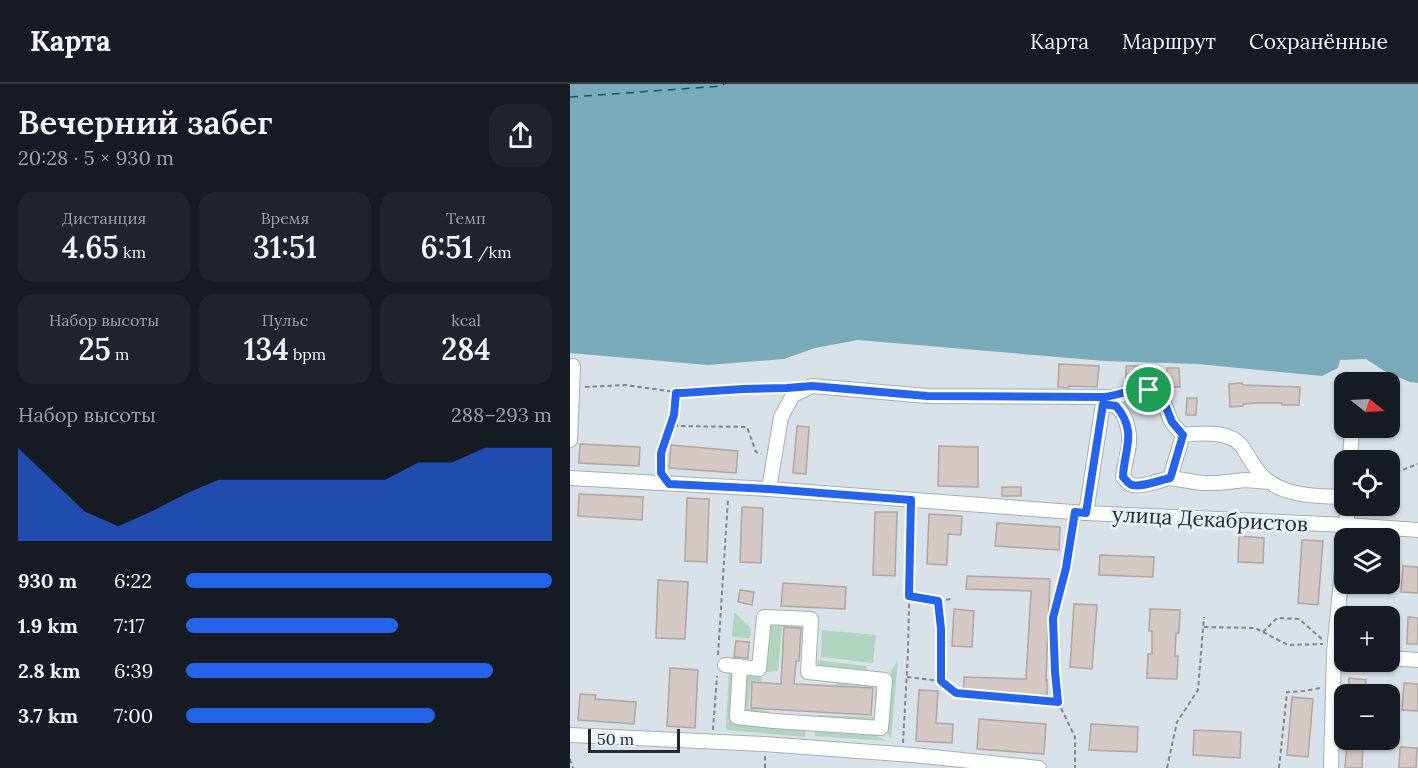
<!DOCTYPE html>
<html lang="ru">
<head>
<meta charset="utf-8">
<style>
	body { margin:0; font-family:Lora,serif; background:#20242c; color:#f1f3f6; height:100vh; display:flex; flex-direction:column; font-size:22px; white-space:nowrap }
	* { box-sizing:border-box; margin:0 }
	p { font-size:20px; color:#9ea1a6 }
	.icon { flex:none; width:33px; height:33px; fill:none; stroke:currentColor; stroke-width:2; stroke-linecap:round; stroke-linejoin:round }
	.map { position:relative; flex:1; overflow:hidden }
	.sheet { display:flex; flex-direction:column; background:#171b24; width:570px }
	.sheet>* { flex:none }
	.needle { width:39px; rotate:108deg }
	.buttons { position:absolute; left:764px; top:288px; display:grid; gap:12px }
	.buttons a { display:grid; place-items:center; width:66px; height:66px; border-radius:12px; background:#171b24; box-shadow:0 2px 4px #0004; font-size:30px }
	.scale { position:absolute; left:18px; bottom:15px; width:92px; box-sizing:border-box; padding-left:6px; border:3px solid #26292c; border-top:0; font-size:16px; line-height:21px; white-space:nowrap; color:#26292c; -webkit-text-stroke:4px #e6eef6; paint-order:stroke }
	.pin { position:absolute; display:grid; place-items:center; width:51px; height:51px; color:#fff; margin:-26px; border:3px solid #fff; border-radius:50%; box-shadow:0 2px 6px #0007 }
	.round { display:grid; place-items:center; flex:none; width:63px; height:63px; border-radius:18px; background:#20242c }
	.summary { display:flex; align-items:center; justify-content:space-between; height:102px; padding:0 18px }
	h1 { font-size:33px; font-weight:600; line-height:45px }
	.figures { display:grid; grid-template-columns:repeat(3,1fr); gap:9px; height:102px; padding:6px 18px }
	.figures div { display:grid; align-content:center; border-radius:15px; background:#20242c; text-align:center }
	.figures b { font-size:30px; font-weight:600 }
	.figures small { font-size:16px; font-weight:400 }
	.figures p { font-size:16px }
	.chart { height:168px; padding:12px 18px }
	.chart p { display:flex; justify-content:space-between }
	.chart svg { width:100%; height:108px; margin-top:6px; fill:#2563eb; opacity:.7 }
	ul { padding:0 18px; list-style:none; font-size:20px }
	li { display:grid; grid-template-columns:96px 72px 1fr; align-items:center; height:45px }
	li i { height:15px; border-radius:8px; background:#2563eb }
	header { display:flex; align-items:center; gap:36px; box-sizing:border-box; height:84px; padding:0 30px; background:#171b24; border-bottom:2px solid #363941 }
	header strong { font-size:28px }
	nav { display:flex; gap:33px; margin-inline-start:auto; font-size:21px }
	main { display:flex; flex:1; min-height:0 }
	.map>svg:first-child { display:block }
</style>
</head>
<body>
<header>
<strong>Карта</strong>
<nav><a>Карта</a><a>Маршрут</a><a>Сохранённые</a></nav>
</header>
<main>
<section class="sheet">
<div class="summary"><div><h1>Вечерний забег</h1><p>20:28 · 5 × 930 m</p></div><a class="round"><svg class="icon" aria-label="share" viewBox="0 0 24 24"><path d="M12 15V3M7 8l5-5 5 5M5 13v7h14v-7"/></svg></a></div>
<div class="figures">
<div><p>Дистанция</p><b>4.65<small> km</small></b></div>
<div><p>Время</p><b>31:51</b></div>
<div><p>Темп</p><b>6:51<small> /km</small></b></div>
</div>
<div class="figures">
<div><p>Набор высоты</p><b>25<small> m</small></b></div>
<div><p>Пульс</p><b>134<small> bpm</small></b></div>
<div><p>kcal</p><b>284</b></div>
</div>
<div class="chart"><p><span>Набор высоты</span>288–293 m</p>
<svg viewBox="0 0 160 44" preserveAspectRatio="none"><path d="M0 44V6L10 19L20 32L30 38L40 32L50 25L60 19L70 19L80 19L90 19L100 19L110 19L120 12L130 12L140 6L150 6L160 6V44z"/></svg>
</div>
<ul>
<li><b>930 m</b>6:22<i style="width:100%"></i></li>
<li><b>1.9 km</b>7:17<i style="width:58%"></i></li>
<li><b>2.8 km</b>6:39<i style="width:84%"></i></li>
<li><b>3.7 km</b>7:00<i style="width:68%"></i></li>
</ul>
</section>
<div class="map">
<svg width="848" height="684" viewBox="0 0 848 684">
	<rect width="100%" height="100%" fill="#d9e1e8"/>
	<g fill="#b1d4bf">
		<path d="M164,528L181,544L180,554L162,553Z"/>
		<path d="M204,535L212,542L208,587L195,588L198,538Z"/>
		<path d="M252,546L306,551L303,579L251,573Z"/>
		<path d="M248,576L296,582L297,588L247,585Z"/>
		<path d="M328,576L321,655L317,648L321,587Z"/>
		<path d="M159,584L166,585L163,637L237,643L235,653L156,646Z"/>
		<path d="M180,589L191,590L192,597L181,598L178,624L198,627L200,629V634L174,630L176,592Z"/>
		<path d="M266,596L308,599V638L248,637V631L304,633L305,603L266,601Z"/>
		<path d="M245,644L307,647L306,652L317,657L245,652Z"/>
	</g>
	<path fill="#78aaba" d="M0,0H848V299L840,298L816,288L796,275L770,276L768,284L752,292L628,280L535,277L288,256L245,264L214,275L138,281L0,269Z"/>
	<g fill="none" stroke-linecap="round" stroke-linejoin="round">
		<path stroke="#125869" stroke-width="1.5" stroke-dasharray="8 6" stroke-linecap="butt" d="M0,13L152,2L154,0"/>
	</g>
	<g fill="#d3c8c4" stroke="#afa5a1" stroke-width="1.5">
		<path d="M489,280L529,282L527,303L499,302V304L488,303Z"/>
		<path d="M556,282H570V296L556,299Z"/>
		<path d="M597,284H609L610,303H597Z"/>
		<path d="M672,299L673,301L730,303L729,321H712V319H687L673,320V322L660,323L659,300Z"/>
		<path d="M617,314H627L626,331H616Z"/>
		<path d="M227,342L239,343L236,390L223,389Z"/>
		<path d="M10,360L70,363L69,382L9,379Z"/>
		<path d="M101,361L168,367L166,389L99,384Z"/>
		<path d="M369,362L408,363V403L368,402Z"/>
		<rect x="432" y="403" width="19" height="9"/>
		<path d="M9,410L73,413L72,436L8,432Z"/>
		<path d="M117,414L139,415L137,478L115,477Z"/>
		<path d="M172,423L193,424L191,479L170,478Z"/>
		<path d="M305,428H327L325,492L303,491Z"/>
		<path d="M359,430L392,432L391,451L378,450L377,481L357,480Z"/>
		<path d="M427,439L490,443L489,466L425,462Z"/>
		<path d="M669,452L694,454L693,479L668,478Z"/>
		<path d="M732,456L753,457L748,521L728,519Z"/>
		<path d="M530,471L584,473L583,493L529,491Z"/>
		<path d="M833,482L848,483V509L831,508Z"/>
		<path d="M397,492L480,495L476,596H477V616L393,614L394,593L456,595L461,507L396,505Z"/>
		<path d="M88,496L118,498L115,555L86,554Z"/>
		<path d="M213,499L276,503L275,525L211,522Z"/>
		<path d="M170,506L184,508L182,521L168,518Z"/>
		<path d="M504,520L527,521L522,585L500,583Z"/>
		<path d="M384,525L404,527L402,563L382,562Z"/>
		<path d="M580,525L610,526L609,549H606L605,572H608L607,595L577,594L578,570H582V547H579Z"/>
		<path d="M838,533L848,534V560H837Z"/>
		<path d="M214,543L231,544L229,577H226L224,600L303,604L301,631L181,624L182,598L211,600Z"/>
		<path d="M166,557L179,558L178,574L164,573Z"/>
		<path d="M100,584L128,586L125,644L97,642Z"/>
		<path d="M779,594L796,596L795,610H778Z"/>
		<path d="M834,599L848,600V627L832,626Z"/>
		<path d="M349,606L368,607L366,639L383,640L382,659L346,657Z"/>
		<path d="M10,610L26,611L25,615L66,618L64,640L8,636Z"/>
		<path d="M722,613L743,615L738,673L717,671Z"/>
		<path d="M409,635L476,640L474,670L407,665Z"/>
		<path d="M521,640L568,643L567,668L519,666Z"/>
		<path d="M624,646L671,648L670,674L623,671Z"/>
		<path d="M777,657L793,658L792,684H775Z"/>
		<path d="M830,663L847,664L846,684H829Z"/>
	</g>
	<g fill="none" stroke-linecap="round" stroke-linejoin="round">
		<g stroke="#a6aeb4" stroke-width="16">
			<g id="minor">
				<path d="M533,320C538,320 543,320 547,323C556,330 560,348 559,359C558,371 554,381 553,393C555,395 557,398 560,400C567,405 591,396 600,394L613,351C609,347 604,342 601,337C593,319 593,302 566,305C560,306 555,309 549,312C545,313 539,313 534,313"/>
				<path d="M613,351C631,349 662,346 673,364C681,376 686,388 698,397C720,413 748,412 774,413"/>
				<path d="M0,356L3,282"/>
				<path d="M780,376L782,344"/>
				<path d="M0,394L199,405L516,429L776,441L848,446"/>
				<path d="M600,394L632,399H648L675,396L700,398"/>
				<path d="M199,405L211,333L223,311L242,302L357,312L534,313L516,429"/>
				<path d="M775,454L778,422"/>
				<path d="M819,574L848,576"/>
				<path d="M155,581L189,585L194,533L241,535L238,588L315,596L311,644L204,637L167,633L170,582"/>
				<path d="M0,651L194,660L343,671L469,684"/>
				<path d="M761,684L764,568L774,465"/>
			</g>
		</g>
		<g stroke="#81878c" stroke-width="2" stroke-dasharray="4.5 3" stroke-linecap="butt">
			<path d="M15,303L55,301L113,309L173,305L212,304"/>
			<path d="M106,309L104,331L107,342L177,343L186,368L191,370"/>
			<path d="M91,386V369L104,331"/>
			<path d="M819,391L848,380"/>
			<path d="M503,440L497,484L483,534L485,588L488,618L505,653V684"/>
			<path d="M339,512L368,517L381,515"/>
			<path d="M368,517L371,545V597"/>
			<path d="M634,543L685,544L718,561L753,560"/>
			<path d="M693,548L707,534L729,535L753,556"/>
			<path d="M148,571L158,415"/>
			<path d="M337,593L371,597L386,609L488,618"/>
			<path d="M143,646L147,592"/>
			<path d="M333,659L338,568L341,428"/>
			<path d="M195,672V684"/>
			<path d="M0,675L3,684"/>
			<path d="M597,684L607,638L628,606L634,533"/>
			<path d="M709,684L717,608L734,607L750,604"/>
		</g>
		<use href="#minor" stroke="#fff" stroke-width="14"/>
	</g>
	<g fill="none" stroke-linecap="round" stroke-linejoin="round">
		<g stroke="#fff" stroke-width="12">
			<path id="route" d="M242,302L357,312L534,313C554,311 574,297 592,313L602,338L613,351L601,392L600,394C591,396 567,405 560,400C557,398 555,395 553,393C554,365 568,348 546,322L533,320L516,429L505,428L496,484L483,534L485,588L488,618L386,609L371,597V545L368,517L339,512L341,416L199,405L99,400L91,389V369L104,331L106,309H112L173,305L217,304Z"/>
		</g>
		<use href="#route" stroke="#2563eb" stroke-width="8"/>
	</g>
	<g text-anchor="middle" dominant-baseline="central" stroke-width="6" stroke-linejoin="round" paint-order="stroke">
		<g font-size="21" fill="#26292c" stroke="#e6eef6">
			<text transform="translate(640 435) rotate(3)">улица Декабристов</text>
		</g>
	</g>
</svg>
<div class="buttons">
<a><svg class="needle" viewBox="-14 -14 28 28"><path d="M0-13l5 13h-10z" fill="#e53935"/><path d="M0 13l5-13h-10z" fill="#9ea1a6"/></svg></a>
<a><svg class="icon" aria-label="locate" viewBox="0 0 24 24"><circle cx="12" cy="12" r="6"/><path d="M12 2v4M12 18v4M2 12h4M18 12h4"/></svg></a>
<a><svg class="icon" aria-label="layers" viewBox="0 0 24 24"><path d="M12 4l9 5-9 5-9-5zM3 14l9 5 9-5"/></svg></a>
<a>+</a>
<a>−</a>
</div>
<div class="scale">50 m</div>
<div class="pin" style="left:579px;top:306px;background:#1e9e55"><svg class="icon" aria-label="arrive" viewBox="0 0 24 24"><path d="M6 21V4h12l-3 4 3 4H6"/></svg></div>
</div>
</main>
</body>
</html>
